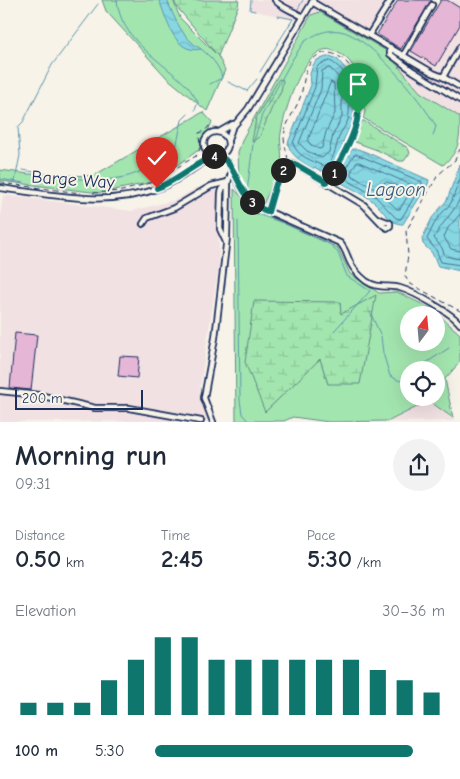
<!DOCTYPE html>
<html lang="en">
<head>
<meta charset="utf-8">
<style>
	body { margin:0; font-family:"Comic Neue",sans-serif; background:#f2f2f3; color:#1f2937; height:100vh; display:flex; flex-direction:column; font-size:19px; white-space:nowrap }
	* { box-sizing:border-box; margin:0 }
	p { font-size:16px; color:#747a83 }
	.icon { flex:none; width:28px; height:28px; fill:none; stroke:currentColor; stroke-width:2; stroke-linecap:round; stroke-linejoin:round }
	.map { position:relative; height:422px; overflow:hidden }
	.details { display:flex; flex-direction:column; background:#fff; flex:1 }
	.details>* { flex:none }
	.needle { width:32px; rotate:16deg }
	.controls { position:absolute; left:400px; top:306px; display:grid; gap:10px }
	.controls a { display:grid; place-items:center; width:45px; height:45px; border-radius:50%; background:#fff; box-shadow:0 5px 20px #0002; font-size:25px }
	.scale { position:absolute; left:15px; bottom:12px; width:128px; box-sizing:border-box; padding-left:5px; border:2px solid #1b2f5e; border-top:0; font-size:14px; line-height:18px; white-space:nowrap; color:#1b2f5e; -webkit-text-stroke:4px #f7f3e8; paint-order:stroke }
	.pin { position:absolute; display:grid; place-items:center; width:42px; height:42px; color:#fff; margin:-51px -21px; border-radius:50% 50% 50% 0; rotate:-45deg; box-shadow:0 0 5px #0007 }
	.pin .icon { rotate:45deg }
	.km { position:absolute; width:25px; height:25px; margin:-12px; border-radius:50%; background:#222; color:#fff; font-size:14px; line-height:25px; text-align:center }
	.round { display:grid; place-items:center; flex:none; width:52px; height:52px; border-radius:26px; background:#f2f2f3 }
	.headline { display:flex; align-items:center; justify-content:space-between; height:85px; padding:0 15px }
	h1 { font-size:28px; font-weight:700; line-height:38px }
	.figures { display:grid; grid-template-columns:repeat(3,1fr); gap:8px; height:85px; padding:5px 15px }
	.figures div { display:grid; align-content:center }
	.figures b { font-size:25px; font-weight:700 }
	.figures small { font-size:14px; font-weight:400 }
	.figures p { font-size:14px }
	.chart { height:140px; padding:10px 15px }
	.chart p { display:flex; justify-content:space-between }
	.chart svg { width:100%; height:90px; margin-top:5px; stroke:#0f766e; stroke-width:6 }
	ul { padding:0 15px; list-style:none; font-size:16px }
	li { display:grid; grid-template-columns:80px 60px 1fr; align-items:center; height:38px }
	li i { height:12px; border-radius:6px; background:#0f766e }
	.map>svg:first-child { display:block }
</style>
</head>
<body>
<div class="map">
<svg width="460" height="422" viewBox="0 0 460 422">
	<defs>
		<pattern id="wetland-marsh" width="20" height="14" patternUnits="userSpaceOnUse" patternTransform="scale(1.25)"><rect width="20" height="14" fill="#a3e5af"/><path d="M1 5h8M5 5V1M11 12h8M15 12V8" fill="none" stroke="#8cc599"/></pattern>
		<pattern id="water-waves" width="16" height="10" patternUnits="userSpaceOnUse" patternTransform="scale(1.25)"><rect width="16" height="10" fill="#87d7e3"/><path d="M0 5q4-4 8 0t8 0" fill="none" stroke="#74b9c5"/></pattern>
	</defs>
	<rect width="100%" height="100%" fill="#f7f3e8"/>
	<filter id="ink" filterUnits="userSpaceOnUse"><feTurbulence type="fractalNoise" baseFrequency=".02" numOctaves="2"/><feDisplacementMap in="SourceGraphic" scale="10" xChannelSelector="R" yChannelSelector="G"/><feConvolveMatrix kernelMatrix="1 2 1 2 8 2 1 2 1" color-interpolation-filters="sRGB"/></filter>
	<g filter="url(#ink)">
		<g fill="#f2e1e3">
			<path d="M251,0H391L373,34L405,53H409L440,0H460V117L420,92L385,50L333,19L320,12L312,14L307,24L293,19L250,10Z"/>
			<path d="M197,187L202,195L211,190L217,191L218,194L219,264L200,388L202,403L212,421L0,422V218L3,195L132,211L178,199Z"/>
			<path d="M429,401L453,418L455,421L389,422Z"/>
		</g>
		<g fill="#a3e5af" stroke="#5f8a86" fill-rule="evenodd">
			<path d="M102,0H173L180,18L218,56L225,70L207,111L167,78L106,11Z"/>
			<path d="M320,12L385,50L420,92L460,117C460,139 460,151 443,165L363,118L365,112C360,87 360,58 331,50C304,43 284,113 281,133C279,142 283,153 281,163C278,177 268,192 263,205L239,181L238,152L243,138L311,15Z"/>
			<path d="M203,112L212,122L200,149L153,182L100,193L0,181V170L29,174L93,176Z"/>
			<path d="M234,189L255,210L338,248L350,274L379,293L397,292L432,309L460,334V362L445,379L453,418L429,401L389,421L329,422L293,417L284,421H236ZM340,302V314L328,384L320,358L265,412ZM409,315H436V342H409ZM409,370H436V398H409Z"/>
		</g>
		<g fill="url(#wetland-marsh)" stroke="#5f8a86">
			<path d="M174,0H239L238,6L218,56L176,6Z"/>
			<path d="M279,79L283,80L281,92L273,105L260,136L252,142L256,118Z"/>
			<path d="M362,121H364L408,148L410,153L404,161H399L377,150L355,142L353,138Z"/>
			<path d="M376,295L360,384H328L320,359L265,412L245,362L254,301L340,302L341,314Z"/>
		</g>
		<g fill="url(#water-waves)" stroke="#5c94ae">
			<path d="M159,0H167C175,19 182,38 201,49C174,55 167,19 159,0Z"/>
			<path d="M330,56L337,59L352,76L354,109L352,123L344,139L339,156L328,170L321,171L314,167L313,169C303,162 290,156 288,143L311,85L310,74L313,65L317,60Z"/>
			<path d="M352,149H358L366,152L429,180L428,184L403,224C391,225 383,210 375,203C364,193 348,188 336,179L337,173Z"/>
			<path d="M460,164V271L438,266L432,253L423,244L422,239L432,218L447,200Z"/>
		</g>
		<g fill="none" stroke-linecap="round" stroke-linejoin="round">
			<g stroke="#467293" stroke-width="1">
				<path d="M330,61C336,64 344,71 347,77C350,84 350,113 348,120C346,126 341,131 339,137C335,148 335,162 323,166C312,160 297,157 293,143L315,87L317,67L319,65Z"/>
				<path d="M330,68L342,81V117L333,135L329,152L322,158L307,151L299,143L321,89L322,71Z"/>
				<path d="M331,82L334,84L335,113L326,132L322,148L319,149L311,145L308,141Z"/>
				<path d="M356,154L422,182V184L401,219L396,218L375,196L342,177V175L353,156Z"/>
				<path d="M359,162L412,185L413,187L400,209H397L378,191L351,175V172L356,163Z"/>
				<path d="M460,179L451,203L436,220L427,239L436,250L441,262L460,265"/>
				<path d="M387,182L401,188L402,191L398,197H395L384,186V183Z"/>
				<path d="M460,198C454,213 441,223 434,238L442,248L445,256L460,259"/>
				<path d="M460,214L448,228L444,237L451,249L460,251"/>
			</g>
			<g stroke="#5c94ae" stroke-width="1">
				<path d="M117,0C120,40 161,60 187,86C191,90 194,96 198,102L195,110"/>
				<path d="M251,0L250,10L255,11"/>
				<path d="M298,9L303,0"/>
				<path d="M201,49C210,56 220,66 222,78L210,84"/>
				<path d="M260,72L293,19L278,16"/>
				<path d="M228,82L247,91L257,79"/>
				<path d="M23,170C58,176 104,187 137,173C152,167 162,156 176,148L182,120L188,114"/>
				<path d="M0,179L24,183"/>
				<path d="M15,181L20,155L18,127L23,122L52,65L98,4"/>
				<path d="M247,192L253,144L262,115L292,60L304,42C315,34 326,29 340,31C370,36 421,100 436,126L433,136"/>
				<path d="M246,203L257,214L283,223L330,244L338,253L347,276L370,291L334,331"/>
				<path d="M238,221L240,400L242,414L249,422"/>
				<path d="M370,312L381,336L383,353L390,376L400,381L409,375"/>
				<path d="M415,370L449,348"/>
			</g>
		</g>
		<g fill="#e6b6d7" stroke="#1b2f5e">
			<path d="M398,0H432L401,49L377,34Z"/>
			<path d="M441,0H447L460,8V25L436,66L411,51Z"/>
			<path d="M15,333L37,335L31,390L10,388Z"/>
			<path d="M120,356L139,357L137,378L118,376Z"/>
		</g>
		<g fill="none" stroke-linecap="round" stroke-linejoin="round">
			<g stroke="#1b2f5e" stroke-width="8">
				<g id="minor">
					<path d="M275,0C278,6 296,12 303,17"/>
					<path d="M312,2L433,73L443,77L460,47"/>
					<path d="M369,35L391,0"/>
					<path d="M390,47V54L413,71L460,100"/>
					<path d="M403,56L432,5"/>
					<path d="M443,77L460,87"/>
					<path d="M219,132L233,124"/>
					<circle cx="216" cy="144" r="12"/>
					<path d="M228,140L232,128L248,109L313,1"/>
					<path d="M219,155L229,164L242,190L256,206L340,243C346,249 347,257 351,264C354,270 361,277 366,281C377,289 389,285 400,288C414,292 452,313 460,324"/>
					<path d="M0,188C55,195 109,208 162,187C181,179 196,165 215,156"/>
					<path d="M268,212C270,202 279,166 289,163C291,162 295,164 297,165L364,205L384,226L387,228L390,226V223L377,218"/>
					<path d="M143,224L147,218L174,208L211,186L228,182"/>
					<path d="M226,242L220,229L221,193L223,187L228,186"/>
					<path d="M0,391L39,395L95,408H129L201,421"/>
					<path d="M213,422L204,398L215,338L227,237L228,182L232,171"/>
				</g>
			</g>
			<g stroke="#1b2f5e" stroke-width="1" stroke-dasharray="5 4" stroke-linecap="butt">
				<path d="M460,149L455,160L438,175L406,231L408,255L405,276L409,283L460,311"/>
				<path d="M288,160C287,152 284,145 284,137C285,123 295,111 300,98C304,87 303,72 311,62C325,41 351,60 356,78C359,89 360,106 358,116C357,131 339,167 329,178"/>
				<path d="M0,183L81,193"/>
				<path d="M93,193L122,191L153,182L196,156L200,149L199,133L205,131L209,126L218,128"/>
			</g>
			<use href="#minor" stroke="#f7f3e8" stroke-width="4.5"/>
		</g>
	</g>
	<g fill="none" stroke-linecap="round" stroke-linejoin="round" filter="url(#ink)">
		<g stroke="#fff" stroke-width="10">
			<path id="route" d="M157,188C176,182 202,157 219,155C241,169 235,197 268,212L276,184L289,163L297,165L326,182C338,166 356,135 358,114"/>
		</g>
		<use href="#route" stroke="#0f766e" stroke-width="6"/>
	</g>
	<g text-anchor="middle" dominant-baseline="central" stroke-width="4" stroke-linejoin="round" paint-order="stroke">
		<g font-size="18" fill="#1b2f5e" stroke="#f7f3e8">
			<text transform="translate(73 180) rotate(4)">Barge Way</text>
		</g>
		<g font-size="19" font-style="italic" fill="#36597f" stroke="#f7f3e8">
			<text x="396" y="190">Lagoon</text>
		</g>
	</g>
</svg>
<div class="controls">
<a><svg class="needle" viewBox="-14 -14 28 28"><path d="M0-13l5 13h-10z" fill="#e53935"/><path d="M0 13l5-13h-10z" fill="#747a83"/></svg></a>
<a><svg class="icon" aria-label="locate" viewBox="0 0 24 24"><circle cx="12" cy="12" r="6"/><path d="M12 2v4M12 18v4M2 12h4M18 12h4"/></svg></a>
</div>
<div class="scale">200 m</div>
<div class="pin" style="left:358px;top:114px;background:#1e9e55"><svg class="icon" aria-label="arrive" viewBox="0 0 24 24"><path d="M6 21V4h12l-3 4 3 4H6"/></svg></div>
<div class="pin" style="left:157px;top:188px;background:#d93025"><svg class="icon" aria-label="check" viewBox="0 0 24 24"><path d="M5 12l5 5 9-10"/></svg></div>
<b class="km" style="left:334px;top:173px">1</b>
<b class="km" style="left:283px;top:170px">2</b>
<b class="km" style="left:252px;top:202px">3</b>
<b class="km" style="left:214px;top:156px">4</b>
</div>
<section class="details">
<div class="headline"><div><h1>Morning run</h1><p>09:31</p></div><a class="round"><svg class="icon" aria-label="share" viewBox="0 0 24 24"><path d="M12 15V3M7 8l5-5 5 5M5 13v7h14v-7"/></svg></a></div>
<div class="figures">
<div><p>Distance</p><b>0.50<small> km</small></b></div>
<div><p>Time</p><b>2:45</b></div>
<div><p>Pace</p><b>5:30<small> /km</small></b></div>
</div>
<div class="chart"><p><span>Elevation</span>30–36 m</p>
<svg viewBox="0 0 160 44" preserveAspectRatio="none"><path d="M5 44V38M15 44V38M25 44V38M35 44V27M45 44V17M55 44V6M65 44V6M75 44V17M85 44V17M95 44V17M105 44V17M115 44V17M125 44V17M135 44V22M145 44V27M155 44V33"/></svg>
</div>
<ul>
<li><b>100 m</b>5:30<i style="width:89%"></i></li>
</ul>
</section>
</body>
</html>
